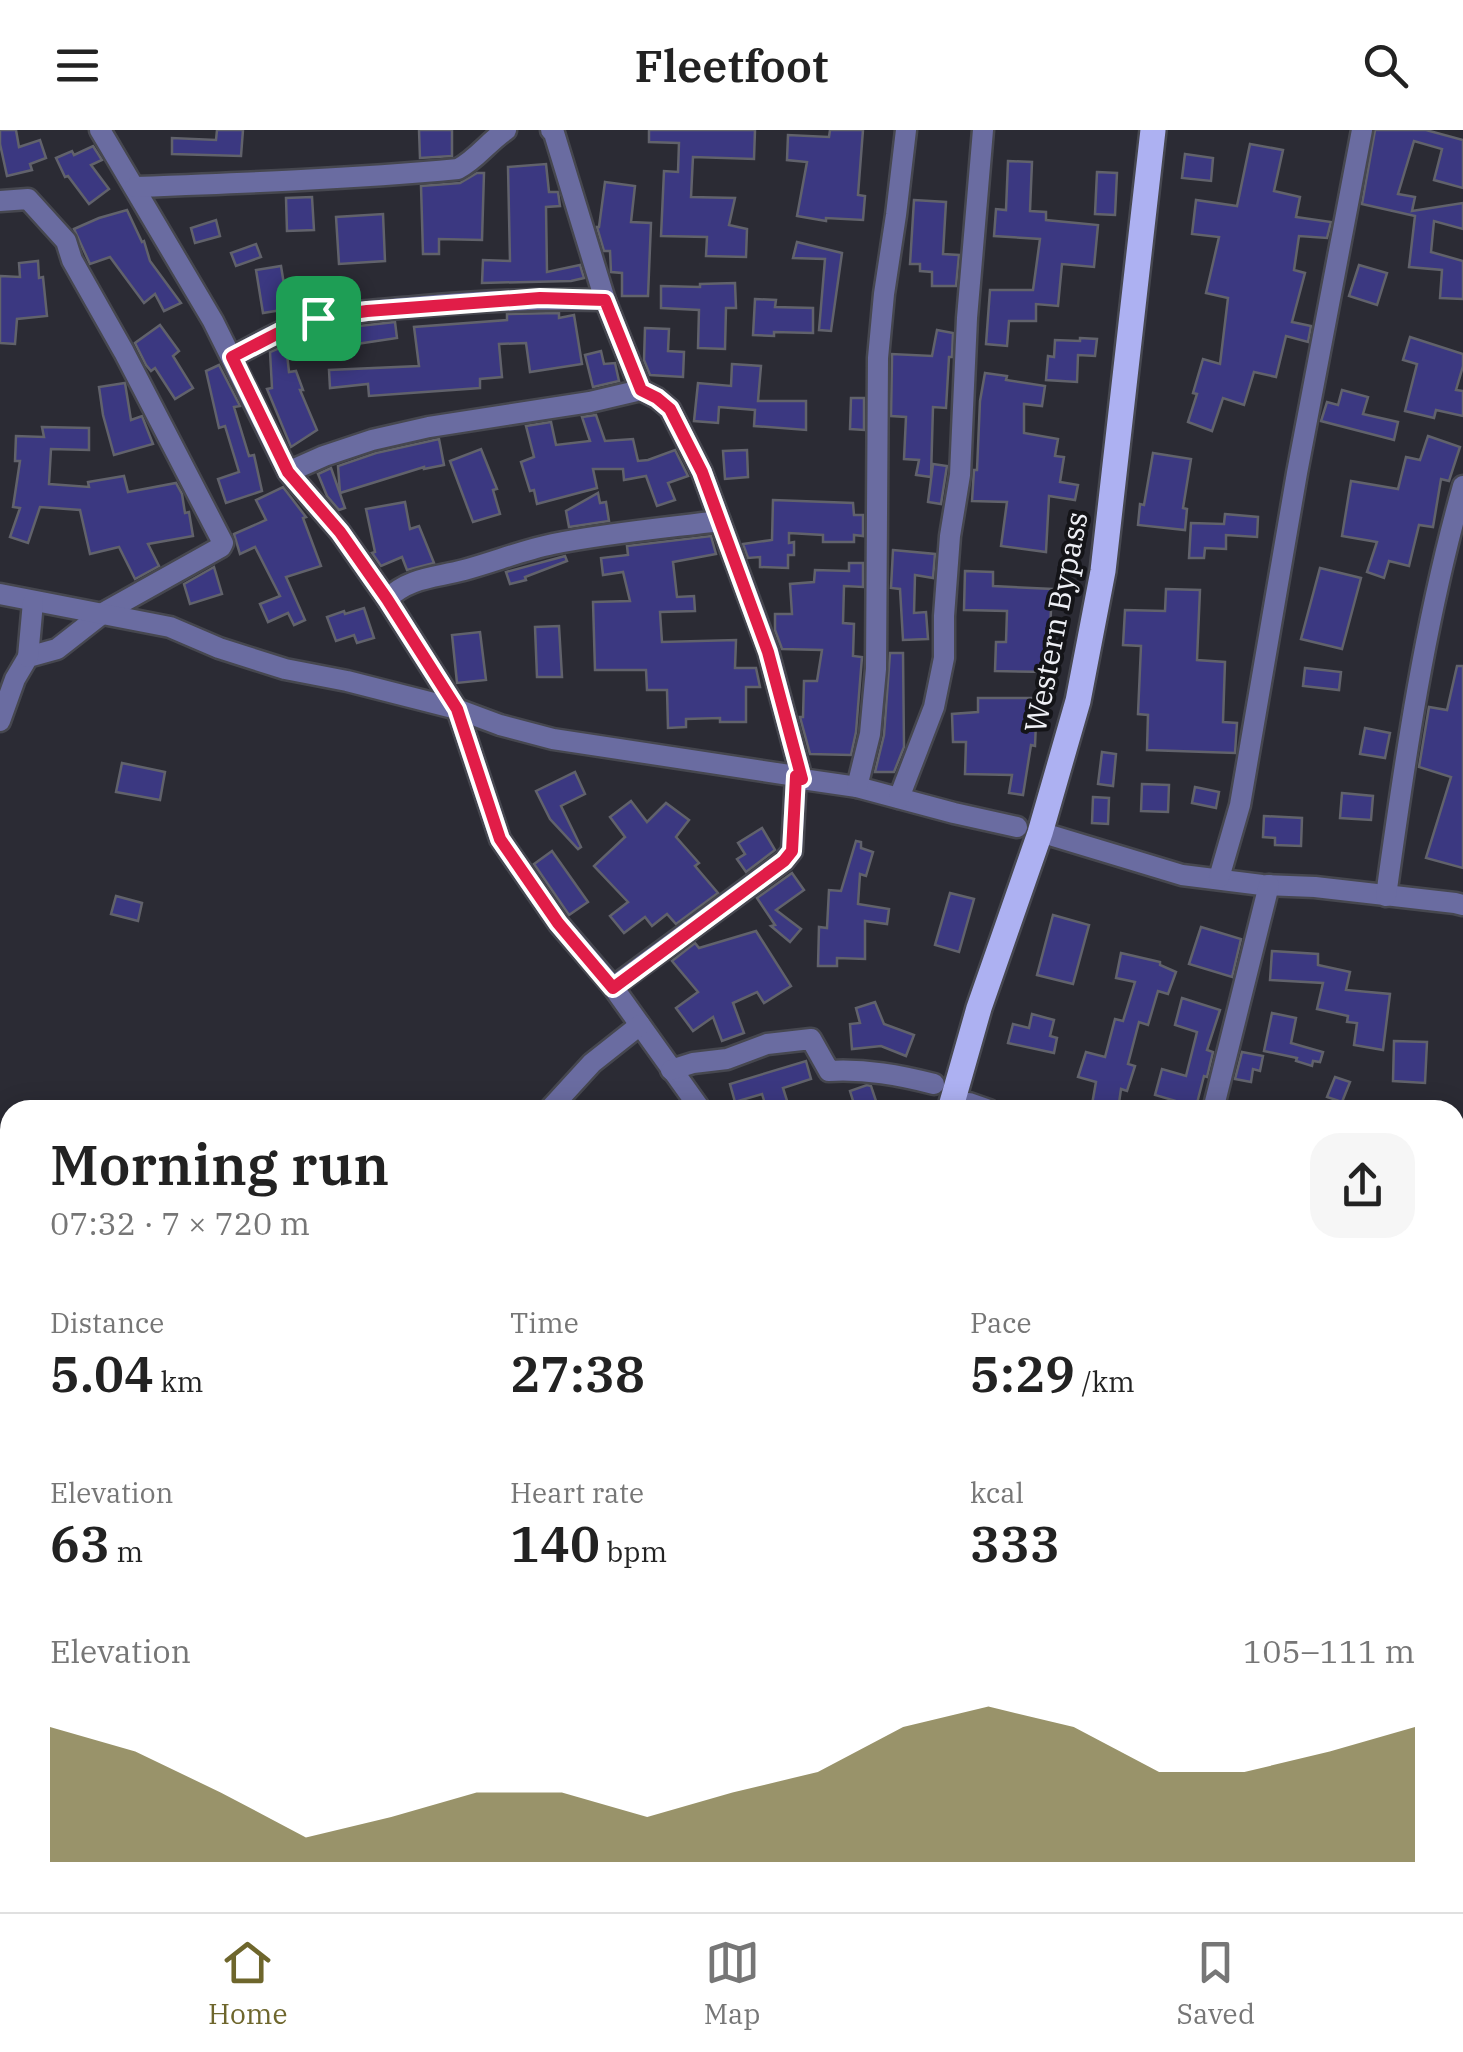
<!DOCTYPE html>
<html lang="en">
<head>
<meta charset="utf-8">
<style>
	body { margin:0; font-family:"IBM Plex Serif",serif; background:#f6f6f6; color:#222; height:100vh; display:flex; flex-direction:column; font-size:38px; white-space:nowrap }
	* { box-sizing:border-box; margin:0 }
	p { font-size:32px; color:#767676 }
	.icon { flex:none; width:55px; height:55px; fill:none; stroke:currentColor; stroke-width:2; stroke-linecap:round; stroke-linejoin:round }
	.map { position:relative; flex:1; overflow:hidden }
	.sheet { position:absolute; left:0px; top:970px; width:1465px; height:812px; display:flex; flex-direction:column; background:#fff; border-radius:30px 30px 0 0; box-shadow:0 5px 25px #0003 }
	.sheet>* { flex:none }
	.pin { position:absolute; display:grid; place-items:center; width:85px; height:85px; color:#fff; margin:-42px; border-radius:20px; box-shadow:0 5px 15px #0006 }
	.round { display:grid; place-items:center; flex:none; width:105px; height:105px; border-radius:30px; background:#f6f6f6 }
	.overview { display:flex; align-items:center; justify-content:space-between; height:170px; padding:0 50px }
	h1 { font-size:55px; font-weight:600; line-height:75px }
	.figures { display:grid; grid-template-columns:repeat(3,1fr); gap:15px; height:170px; padding:10px 50px }
	.figures div { display:grid; align-content:center }
	.figures b { font-size:50px; font-weight:600 }
	.figures small { font-size:28px; font-weight:400 }
	.figures p { font-size:28px }
	.chart { height:280px; padding:20px 50px }
	.chart p { display:flex; justify-content:space-between }
	.chart svg { width:100%; height:180px; margin-top:10px; fill:#6e662c; opacity:.7 }
	header { display:flex; justify-content:space-between; align-items:center; height:130px; padding:0 50px; background:#fff; font-size:45px; font-weight:600 }
	.dock { display:flex; justify-content:space-around; align-items:center; height:140px; border-top:2px solid #e0e0e0; background:#fff; font-size:28px; color:#767676 }
	.dock a { display:grid; justify-items:center; gap:5px }
	.dock .active { color:#6e662c }
	.map>svg:first-child { display:block }
</style>
</head>
<body>
<header><svg class="icon" aria-label="menu" viewBox="0 0 24 24"><path d="M4 6h16M4 12h16M4 18h16"/></svg>Fleetfoot<svg class="icon" aria-label="search" viewBox="0 0 24 24"><circle cx="10" cy="10" r="6"/><path d="M15 15l6 6"/></svg></header>
<div class="map">
<svg width="1463" height="1782" viewBox="0 0 1463 1782">
	<rect width="100%" height="100%" fill="#2b2b34"/>
	<g fill="#3b3881" stroke="#61626b" stroke-width="2.5">
		<path d="M0,0H16L19,17L40,10L46,28L30,34L32,40L7,46L0,14Z"/>
		<path d="M217,0H243L241,26L172,24V8L216,10Z"/>
		<path d="M419,0H452V26L420,28Z"/>
		<path d="M649,0H755L754,29L693,27L691,67L735,68L729,95L747,99L746,127L706,126L707,107L661,106L664,41L678,42L679,13L649,12Z"/>
		<path d="M830,0H863L858,65L865,66L863,90L826,88V91L797,86L807,32L787,30L788,5L829,7Z"/>
		<path d="M1375,0H1426L1463,10V58L1434,50L1442,19L1414,11L1398,64L1415,67L1412,81L1463,73V99L1434,91L1431,122L1463,131V169L1440,168L1442,140L1409,137L1415,86L1362,74Z"/>
		<path d="M1250,14L1283,20L1274,61L1300,67L1296,87L1331,92L1327,108L1299,106L1294,140L1305,143L1292,192L1311,196L1308,212L1286,206L1276,247L1254,242L1244,275L1223,268L1212,301L1188,292L1197,264L1193,263L1203,229L1220,234L1228,168L1206,163L1219,107L1192,104L1196,70L1237,76Z"/>
		<path d="M93,16L102,30L91,35L109,59L89,74L68,46L65,47L56,28L72,21L74,25Z"/>
		<path d="M1185,24L1213,28L1211,51L1182,48Z"/>
		<path d="M1008,31L1032,32L1030,81L1046,82V90L1098,95L1094,137L1062,134L1058,176L1036,174V191H1009L1007,216L986,214L990,160H1033L1040,109L994,106L996,79L1006,80Z"/>
		<path d="M546,34L549,62H558L560,76L546,77L547,142L580,135L584,148L571,151L482,153L483,130L510,131L508,37Z"/>
		<path d="M1097,42L1117,43L1115,85L1095,84Z"/>
		<path d="M477,43H484L482,110L439,109V124H423L421,56L460,53Z"/>
		<path d="M605,52L635,56L631,92L651,93L648,166H622V143L611,142L610,121H604L597,97H599Z"/>
		<path d="M312,67L314,100L287,101L286,68Z"/>
		<path d="M914,70L946,72L943,124L959,125L956,156H932V142L920,141V134H910Z"/>
		<path d="M127,80L142,112L144,111L150,131L181,173L164,181L155,164L144,173L110,127L90,134L74,99L99,88Z"/>
		<path d="M383,84L385,131L339,134L336,87Z"/>
		<path d="M216,90L220,106L195,113L191,98Z"/>
		<path d="M797,112L842,123L831,201L819,200L825,129L793,128Z"/>
		<path d="M256,114L261,127L236,136L231,123Z"/>
		<path d="M38,131L39,148L43,147L47,186L17,189L15,214L0,213V146L20,147L19,133Z"/>
		<path d="M1359,135L1387,143L1377,175L1349,166Z"/>
		<path d="M281,136L288,179L263,183L256,140Z"/>
		<path d="M735,153L736,178H726L725,219L698,218L699,180L661,178V156L700,157V154Z"/>
		<path d="M755,169L776,170L775,177L813,178V203L774,202V206L753,205Z"/>
		<path d="M559,183V188L574,185L582,234L530,242L526,213L499,214L502,247L480,249V258L369,266L368,254L330,258L329,240L419,236L414,197L507,190V184Z"/>
		<path d="M395,192L397,208L343,216L341,198Z"/>
		<path d="M160,195L179,221L173,226L193,258L175,269L155,238L151,241L146,235L135,213Z"/>
		<path d="M645,198L669,199L668,221L684,222L683,247L650,245L644,230Z"/>
		<path d="M937,200L953,203L952,227H949L946,278L933,277L931,347L916,345L919,330L904,329L906,287L891,286L892,229V224L932,226Z"/>
		<path d="M1410,207L1463,224V236L1456,260L1463,261V286L1436,280L1434,288L1405,281L1417,234L1403,230Z"/>
		<path d="M303,208V222L287,224L289,242L296,241L303,260H300L317,300L291,317L267,259L272,258L270,222Z"/>
		<path d="M1080,208L1097,209L1095,226L1078,225L1077,252L1046,250L1048,226L1054,227L1055,210L1080,211Z"/>
		<path d="M601,221L604,234L615,233L619,251L593,257L585,225Z"/>
		<path d="M732,234L761,236L758,271H806V300L754,296L755,280L719,277L718,293L694,291L698,253L731,256Z"/>
		<path d="M219,235L240,276L234,277L249,326L254,325L262,361L226,373L218,349L239,342L225,296L219,298L206,241Z"/>
		<path d="M985,243L1007,246L1006,250L1045,256L1042,276L1024,274V303L1058,309L1055,326L1064,327L1060,352L1078,355L1075,370L1049,366L1046,422L1001,416L1007,372L972,371L974,340H977L980,271Z"/>
		<path d="M125,253L131,290L142,286L153,314L114,325L103,285L99,257Z"/>
		<path d="M1342,260L1368,267L1363,284L1398,292L1394,310L1321,291L1327,272L1338,275Z"/>
		<path d="M851,268H864V300L850,299Z"/>
		<path d="M596,285L605,311L633,309L638,331L648,330L675,320L688,346L668,353L675,370L657,376L646,346L624,350L623,339H593L597,358L537,374L534,360L530,361L521,332L534,327L526,296L551,292L556,315L590,311L582,287Z"/>
		<path d="M42,297L89,298V320L51,319L49,354L89,357L88,352L124,346L128,362L176,353L182,364L185,383L189,382L193,406L148,414L159,436L135,449L119,417L90,424L80,380L40,377L28,413L10,407L20,378L13,377L20,331H15L16,306L44,307Z"/>
		<path d="M1428,306L1460,317L1449,351L1441,349L1433,397L1419,395L1409,436L1389,431L1384,448L1367,442L1377,412L1342,406L1351,351L1398,359L1406,327L1420,330Z"/>
		<path d="M439,309L444,335L424,339V337L340,363L338,336L376,323Z"/>
		<path d="M481,319L497,359L493,360L500,384L473,392L450,331Z"/>
		<path d="M747,320L748,347L725,349L723,321Z"/>
		<path d="M1153,323L1191,329L1183,378L1187,379L1185,400L1138,395L1140,374L1144,375Z"/>
		<path d="M933,334L947,336L941,374L928,372Z"/>
		<path d="M331,338L345,378L339,380L327,366L318,344Z"/>
		<path d="M283,357L306,387L303,388L321,436L286,447L305,490L294,495L288,483L268,492L260,474L280,466L255,417L240,424L234,404L266,390L256,370Z"/>
		<path d="M598,363L600,373L606,372L609,391L569,397L566,381Z"/>
		<path d="M773,370L853,373L854,385H863V406L854,405V412H823V405L789,403V413L794,412V425H788V438L760,437V427L748,428L743,414L772,410Z"/>
		<path d="M405,372L410,399L419,396L434,433L407,440L402,427L381,436L372,423L375,422L366,379Z"/>
		<path d="M1225,384L1258,387L1257,407L1226,405V419L1205,418L1204,428H1189L1191,393L1224,394Z"/>
		<path d="M711,406L716,424L673,432L677,467L694,466L695,481L660,482L662,512L736,510L735,538H756L760,557H746V592H720V588L686,589V597L668,598L667,560H647L646,540H595L593,472L630,471L623,442L603,445L601,428L628,425L627,416Z"/>
		<path d="M893,420L935,424L933,448L915,445L914,483L926,482L928,509L903,510L900,459L891,458Z"/>
		<path d="M565,426L567,431L525,447L526,450L510,454L506,442Z"/>
		<path d="M849,433H863V457L844,456L843,493L854,494L853,526L862,527L856,602L851,625L810,624L800,587H803L804,551H817L822,520L782,519L775,500V484H792L790,454L814,452L815,440L849,441Z"/>
		<path d="M214,437L222,464L190,474L184,454Z"/>
		<path d="M1320,438L1361,448L1342,519L1301,509Z"/>
		<path d="M965,441L993,442V456L1052,459L1048,542L995,541L996,512H1006L1007,481L964,480Z"/>
		<path d="M1166,459L1200,460L1197,530L1225,532L1223,592L1237,593L1235,623L1147,620L1148,585L1138,584L1141,516L1123,515L1125,480L1165,481Z"/>
		<path d="M364,478L374,508L357,513L354,505L336,511L327,487L344,481L345,484Z"/>
		<path d="M559,496L562,547H537L535,497Z"/>
		<path d="M480,502L486,550L457,553L452,505Z"/>
		<path d="M890,523H903L904,617L894,642H875L884,605Z"/>
		<path d="M1457,536H1463V738L1426,728L1451,647L1419,637L1429,577L1447,580Z"/>
		<path d="M1305,538L1341,542L1339,560L1303,556Z"/>
		<path d="M978,568H1037L1035,616L1031,615L1023,665L1009,663L1012,645L965,644L966,612H953L952,584L978,582Z"/>
		<path d="M1365,598L1390,603L1385,628L1360,624Z"/>
		<path d="M1102,622L1116,624L1113,656L1098,654Z"/>
		<path d="M122,633L165,642L160,670L116,662Z"/>
		<path d="M575,642L585,664L561,676L581,717L578,719L550,689L536,661Z"/>
		<path d="M1142,654L1169,655L1168,682L1141,681Z"/>
		<path d="M1195,657L1219,662L1216,678L1192,673Z"/>
		<path d="M1342,663L1373,666L1371,690L1340,688Z"/>
		<path d="M1093,667L1109,668L1108,694L1092,693Z"/>
		<path d="M631,671L647,692L666,673L689,690L676,707L699,733L695,736L718,763L676,794L667,784L652,796L645,787L624,803L610,786L628,772L594,736L625,707L610,687Z"/>
		<path d="M1264,686L1302,688L1301,716L1275,715V708L1263,707Z"/>
		<path d="M762,698L775,720L746,742L737,729L745,724L738,713Z"/>
		<path d="M856,711L861,712V718L873,722L866,746L860,744L858,774L889,779L887,794L865,791V829L837,828V836H818L819,797L827,798L829,760L841,761Z"/>
		<path d="M552,721L588,772L569,785L534,734Z"/>
		<path d="M792,743L804,760L776,780L801,799L790,812L771,796L775,795L757,768Z"/>
		<path d="M950,763L974,769L959,822L935,815Z"/>
		<path d="M116,766L142,773L138,791L111,784Z"/>
		<path d="M1053,785L1089,795L1073,854L1037,845Z"/>
		<path d="M1201,797L1241,809L1232,847L1189,834Z"/>
		<path d="M756,801L791,856L764,873L757,862L733,873L744,903L722,911L713,887L693,901L676,878L698,862L672,831L695,813L699,818Z"/>
		<path d="M1272,821L1318,824V835L1350,842L1346,860L1390,864L1383,920L1354,915L1357,893L1347,892L1348,886L1317,879L1323,853L1270,850Z"/>
		<path d="M1121,823L1160,832V835L1176,842L1168,864L1158,861L1148,895L1139,892L1128,934L1135,936L1127,961L1121,959L1118,980H1091L1096,952L1078,947L1086,922L1105,927L1115,889L1123,891L1135,852L1116,848Z"/>
		<path d="M1182,868L1220,880L1207,920L1213,922L1207,947L1204,946L1196,977L1155,965L1162,939L1186,946L1197,902L1175,895Z"/>
		<path d="M875,872L884,894L914,905L906,926L881,916L852,919L850,894L860,893L856,878Z"/>
		<path d="M1272,883L1296,888L1291,913L1323,922L1320,932L1313,931L1312,936L1296,931L1297,928L1264,921Z"/>
		<path d="M1032,884L1054,890L1050,906L1057,908L1054,923L1008,913L1013,894L1029,898Z"/>
		<path d="M1394,911L1427,912L1425,953L1393,951Z"/>
		<path d="M1242,922L1263,926L1260,941L1253,939L1251,952L1235,949Z"/>
		<path d="M806,931L811,949L783,958L790,980H767L762,964L735,972L730,954Z"/>
		<path d="M1335,947L1350,952L1342,972L1327,967Z"/>
		<path d="M867,955L871,956L876,971L855,977L850,961Z"/>
	</g>
	<g fill="none" stroke-linecap="round" stroke-linejoin="round">
		<g stroke="#46474f" stroke-width="25">
			<g id="minor">
				<path d="M100,0L213,191L288,342L340,402L387,469L457,579L500,709L558,793L613,857L701,980"/>
				<path d="M135,57C243,53 351,49 458,39C477,29 488,12 506,0"/>
				<path d="M0,71L28,69L66,111L72,130L124,222L223,413L221,417L103,483L57,519L28,527L15,549L0,591"/>
				<path d="M232,227C259,213 286,197 315,189C347,181 382,180 414,177C479,171 539,168 605,170"/>
				<path d="M288,342L324,326L372,310L429,297L590,272L641,260"/>
				<path d="M0,464L170,497L219,518L285,539L347,551L457,579L500,595L553,609L796,646L802,649L768,521L702,342L670,279L657,268L641,260L605,170L554,3L551,0"/>
				<path d="M387,469C410,447 434,448 464,440C494,432 523,420 553,414C608,403 664,398 720,391"/>
				<path d="M28,527L33,472"/>
				<path d="M802,649L857,657L954,683L1017,697"/>
				<path d="M857,657L870,604L876,539L878,228L884,164L896,85L906,0"/>
				<path d="M899,668L934,577L944,528V486L950,406L960,345L967,188L983,0"/>
				<path d="M1053,706L1182,745L1262,755L1315,757L1455,773L1463,775"/>
				<path d="M1219,748L1240,675L1297,343L1362,0"/>
				<path d="M1386,766C1405,628 1425,490 1463,356"/>
				<path d="M613,857L784,731L792,721L796,646"/>
				<path d="M671,940L693,933L727,929L767,914L811,909L829,941C866,939 899,945 934,954"/>
				<path d="M969,973L989,980"/>
				<path d="M549,980L592,933L640,895"/>
				<path d="M1213,980L1269,755"/>
				<path d="M1455,1171L1463,1174"/>
				<path d="M1455,1305L1463,1308"/>
				<path d="M0,1343L10,1365"/>
				<path d="M1455,1472L1463,1471"/>
				<path d="M0,1734L10,1756"/>
				<path d="M16,1772L17,1782"/>
				<path d="M823,1772L840,1782"/>
				<path d="M1338,1782V1772"/>
			</g>
		</g>
		<g stroke="#46474f" stroke-width="30">
			<g id="primary">
				<path d="M950,980L979,878L1040,703L1078,571L1103,441L1153,0"/>
				<path d="M990,1772L991,1782"/>
			</g>
		</g>
		<use href="#minor" stroke="#6a6ca1" stroke-width="20"/>
		<use href="#primary" stroke="#adb1f2" stroke-width="25"/>
	</g>
	<g fill="none" stroke-linecap="round" stroke-linejoin="round">
		<g stroke="#fff" stroke-width="20">
			<path id="route" d="M540,168L605,170L641,260L657,268L670,279L702,342L768,522L802,649L796,646L792,721L784,731L613,858L558,793L500,709L457,579L387,469L340,402L288,342L232,227L290,197L318,188L367,181Z"/>
		</g>
		<use href="#route" stroke="#e11d48" stroke-width="12"/>
	</g>
	<g text-anchor="middle" dominant-baseline="central" stroke-width="8" stroke-linejoin="round" paint-order="stroke">
		<g font-size="30" fill="#eff0f6" stroke="#141418">
			<text transform="translate(1055 492) rotate(-79)">Western Bypass</text>
		</g>
	</g>
</svg>
<div class="pin" style="left:318px;top:188px;background:#1e9e55"><svg class="icon" aria-label="arrive" viewBox="0 0 24 24"><path d="M6 21V4h12l-3 4 3 4H6"/></svg></div>
<section class="sheet">
<div class="overview"><div><h1>Morning run</h1><p>07:32 · 7 × 720 m</p></div><a class="round"><svg class="icon" aria-label="share" viewBox="0 0 24 24"><path d="M12 15V3M7 8l5-5 5 5M5 13v7h14v-7"/></svg></a></div>
<div class="figures">
<div><p>Distance</p><b>5.04<small> km</small></b></div>
<div><p>Time</p><b>27:38</b></div>
<div><p>Pace</p><b>5:29<small> /km</small></b></div>
</div>
<div class="figures">
<div><p>Elevation</p><b>63<small> m</small></b></div>
<div><p>Heart rate</p><b>140<small> bpm</small></b></div>
<div><p>kcal</p><b>333</b></div>
</div>
<div class="chart"><p><span>Elevation</span>105–111 m</p>
<svg viewBox="0 0 160 44" preserveAspectRatio="none"><path d="M0 44V11L10 17L20 27L30 38L40 33L50 27L60 27L70 33L80 27L90 22L100 11L110 6L120 11L130 22L140 22L150 17L160 11V44z"/></svg>
</div>
</section>
</div>
<nav class="dock">
<a class="active"><svg class="icon" aria-label="home" viewBox="0 0 24 24"><path d="M3 11l9-7 9 7M6 9v11h12V9"/></svg>Home</a>
<a><svg class="icon" aria-label="map" viewBox="0 0 24 24"><path d="M3 6l6-2 6 2 6-2v14l-6 2-6-2-6 2zM9 4v14M15 6v14"/></svg>Map</a>
<a><svg class="icon" aria-label="saved" viewBox="0 0 24 24"><path d="M7 4h10v16l-5-4-5 4z"/></svg>Saved</a>
</nav>
</body>
</html>
